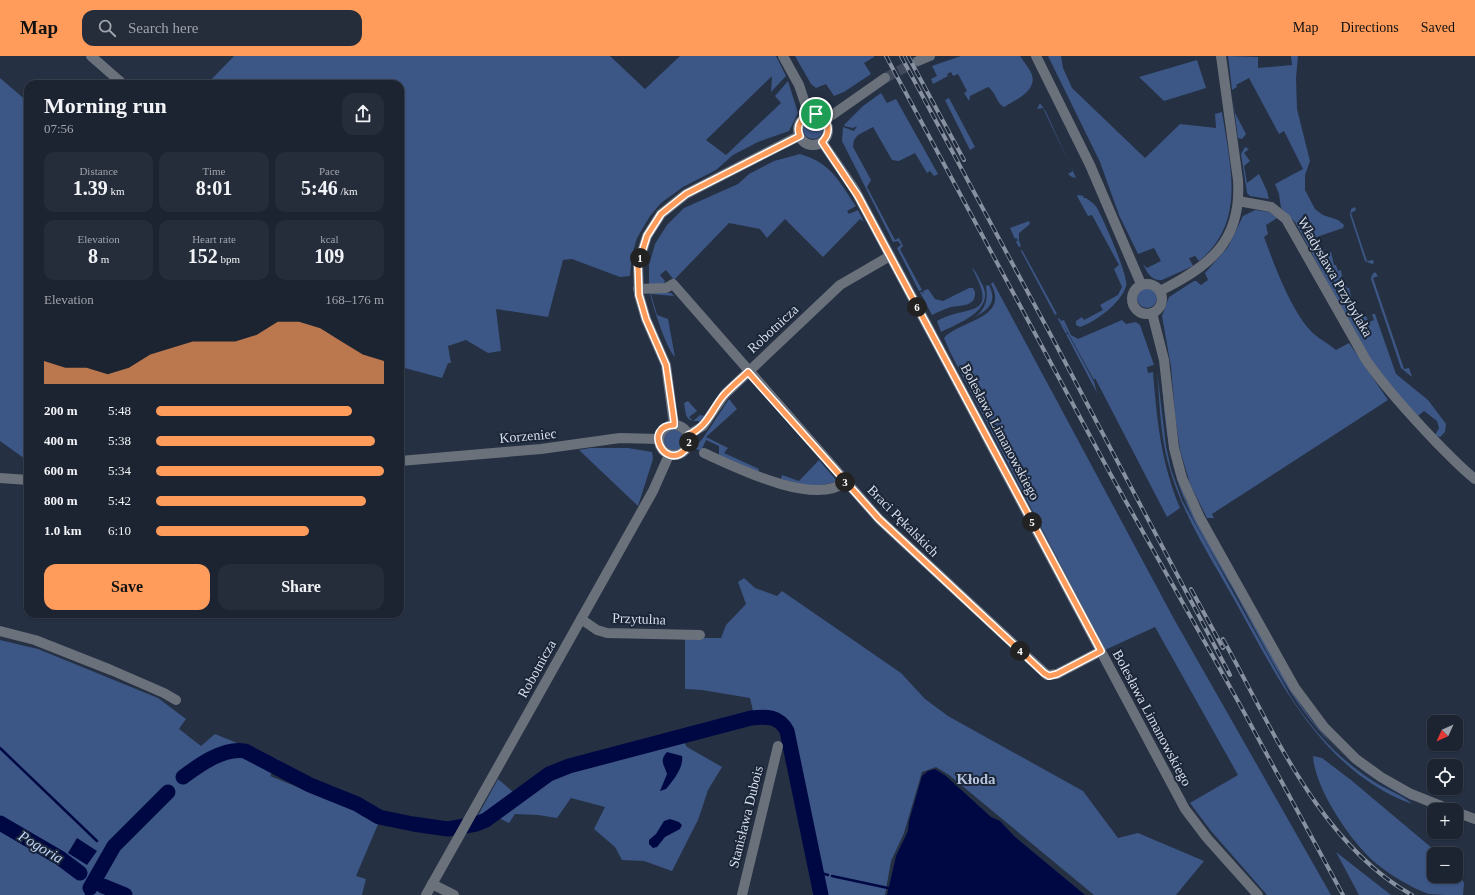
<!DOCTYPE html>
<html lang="en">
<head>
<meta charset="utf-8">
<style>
	body { margin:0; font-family:Georgia,serif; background:#252c3a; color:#f1f3f6; height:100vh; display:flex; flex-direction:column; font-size:15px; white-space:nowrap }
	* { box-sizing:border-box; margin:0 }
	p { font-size:13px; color:#a0a4ac }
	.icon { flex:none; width:22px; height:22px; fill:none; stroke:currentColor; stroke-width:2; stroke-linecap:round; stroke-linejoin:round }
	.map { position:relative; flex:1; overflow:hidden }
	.drawer { position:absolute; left:24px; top:24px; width:380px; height:538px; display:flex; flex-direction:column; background:#1c2432; border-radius:12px; box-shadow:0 1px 3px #0004,0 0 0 1px #3a414d }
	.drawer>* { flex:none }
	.needle { width:26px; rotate:225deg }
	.controls { position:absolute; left:1427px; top:659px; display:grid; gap:8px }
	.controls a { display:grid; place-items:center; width:36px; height:36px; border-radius:8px; background:#1c2432; box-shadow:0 1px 3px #0004,0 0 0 1px #3a414d; font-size:20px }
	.pin { position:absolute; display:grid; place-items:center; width:34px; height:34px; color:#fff; margin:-17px; border:2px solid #fff; border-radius:50%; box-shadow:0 1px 4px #0007 }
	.km { position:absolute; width:20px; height:20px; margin:-10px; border-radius:50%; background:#222; color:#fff; font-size:11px; line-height:20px; text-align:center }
	.round { display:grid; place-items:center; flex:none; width:42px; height:42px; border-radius:12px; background:#252c3a }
	.overview { display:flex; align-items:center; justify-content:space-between; height:68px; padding:0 20px }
	h1 { font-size:22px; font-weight:800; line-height:30px }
	.metrics { display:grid; grid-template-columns:repeat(3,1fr); gap:6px; height:68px; padding:4px 20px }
	.metrics div { display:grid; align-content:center; border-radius:10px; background:#252c3a; text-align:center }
	.metrics b { font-size:20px; font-weight:800 }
	.metrics small { font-size:11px; font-weight:400 }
	.metrics p { font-size:11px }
	.chart { height:112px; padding:8px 20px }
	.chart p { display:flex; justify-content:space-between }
	.chart svg { width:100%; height:72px; margin-top:4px; fill:#ff9b5b; opacity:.7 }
	.action { display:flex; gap:8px; margin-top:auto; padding:8px 20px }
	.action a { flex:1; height:46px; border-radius:12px; background:#ff9b5b; color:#111; font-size:16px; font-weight:800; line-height:46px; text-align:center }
	.action a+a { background:#252c3a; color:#f1f3f6 }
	ul { padding:0 20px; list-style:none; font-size:13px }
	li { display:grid; grid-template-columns:64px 48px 1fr; align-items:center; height:30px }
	li i { height:10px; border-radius:5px; background:#ff9b5b }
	header { display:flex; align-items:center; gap:24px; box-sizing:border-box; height:56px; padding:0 20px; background:#ff9b5b; color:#111 }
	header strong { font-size:19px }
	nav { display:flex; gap:22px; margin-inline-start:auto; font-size:14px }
	.search { width:280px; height:36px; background:#252c3a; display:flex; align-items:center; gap:10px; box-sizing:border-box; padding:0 14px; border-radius:12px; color:#a0a4ac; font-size:15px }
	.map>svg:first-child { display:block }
</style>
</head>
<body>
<header>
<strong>Map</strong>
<div class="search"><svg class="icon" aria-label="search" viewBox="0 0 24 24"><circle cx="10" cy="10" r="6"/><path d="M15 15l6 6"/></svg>Search here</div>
<nav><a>Map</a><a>Directions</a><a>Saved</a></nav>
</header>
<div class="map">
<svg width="1475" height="839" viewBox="0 0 1475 839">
	<rect width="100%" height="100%" fill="#253043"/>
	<g fill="#3c5685">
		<path d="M234,0H610L645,33L680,0H776L786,20L771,36L772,20L706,84L726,99L781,47L775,40L788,25L798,57L789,75L758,86L733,99L716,114L683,131L661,147L650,160L637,182L632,199L630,220L620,221L572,203L563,204L548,261L496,253L501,295L488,297L466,284L448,290L451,307H448L442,322L401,311L400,28H207Z"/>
		<path d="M795,0H874V1L864,7L871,18L844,36L834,40L826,28L816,32L811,28Z"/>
		<path d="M961,0H1020C1024,6 1030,13 1032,19C1037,35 1014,45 1004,51C996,47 996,36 988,31L970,40L969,45L964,37L967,35L958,18L953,20L951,16L947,18L948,20L933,28L931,23L937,20L932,10Z"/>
		<path d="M1048,0H1061L1063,12L1072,32L1145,102L1180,68L1216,72L1215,58L1222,56C1230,109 1247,166 1199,205L1195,200L1189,202L1193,210L1162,224C1151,225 1147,216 1143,208L1147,212L1161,205L1154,192L1138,198L1119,159L1100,106Z"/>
		<path d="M1228,0L1258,1V12L1292,9L1291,0H1298L1296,22L1297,53L1310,105L1305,119V134L1315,153L1323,159L1338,164L1344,169L1343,172L1314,182L1316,195L1324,193L1326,198L1331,196L1334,209H1336L1338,215L1341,214L1342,220H1341L1347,232H1349L1352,244H1354L1360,262L1366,260L1369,266L1374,264L1372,258H1375L1396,318L1428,344L1446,368L1445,376L1440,381L1435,379L1439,372L1437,365L1424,355L1418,360L1380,318L1352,272L1295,166L1281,152L1279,138L1275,128L1303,113L1284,75L1279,78L1249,22L1236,29L1237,31L1232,34Z"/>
		<path d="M1197,4L1206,32L1164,45L1139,21Z"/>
		<path d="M0,22L28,46V405L0,385Z"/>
		<path d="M881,37L887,47L896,43L938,118L934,120L930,115L927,117L915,97L899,105L892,104L873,71L858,79L854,84L853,91L871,124L867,131L895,184L899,182L903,190L900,193L922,234L919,235L897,192L901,189L898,185L893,186L842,85L843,71L854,75L857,70L853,72L844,70L845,68L863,50Z"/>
		<path d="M1232,37L1235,57L1246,78L1242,83L1238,82Z"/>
		<path d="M949,42L975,91L970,94L945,44Z"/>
		<path d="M1040,47L1046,56L1076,122L1072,121L1068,118L1073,115L1043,52L1037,53Z"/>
		<circle cx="813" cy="73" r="10"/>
		<path d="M1245,91L1249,93L1244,97L1250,105L1244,110L1247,127L1259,118L1267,135L1269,143L1250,140L1247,137L1241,98Z"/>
		<path d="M800,98C833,108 838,125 856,150L847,155L849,158L858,154L864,166L860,163L823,201L785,163L767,182L760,173L729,167L674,224L666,214L660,219L665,225L664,228H649V209L655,188L667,169L684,152L738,128L749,118L774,105Z"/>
		<path d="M1078,139L1084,140L1083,142H1086C1090,145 1095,148 1097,152C1103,162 1129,221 1126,230C1121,247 1097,265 1080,271L1076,269V265L1082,261L1084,264L1103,254L1100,249L1118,239L1122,231L1114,213L1119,209L1092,159L1088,160L1077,140Z"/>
		<path d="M1355,151L1356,154L1351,157L1367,205L1373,204L1374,207L1372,208L1365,205L1350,159L1351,153Z"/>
		<path d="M1255,154L1269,156L1277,162L1266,169L1268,178L1264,181C1274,208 1292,258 1314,278C1321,284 1329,288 1336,294L1349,287L1388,344L1212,458L1214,462H1207L1190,428L1180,394L1175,359L1171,311L1162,260L1169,241L1194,225H1196L1201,229L1208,224L1205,217L1228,191L1243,160Z"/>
		<path d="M1029,165L1030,168L1019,177V185L1021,190L1019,191L1016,186L1018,184L1016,182L1015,183L1010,172Z"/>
		<path d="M1022,194L1057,258L1055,259L1021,195Z"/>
		<path d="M972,212C976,215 979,223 982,228C996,254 959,267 941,276L937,265C967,248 1000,264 972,212Z"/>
		<path d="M1375,216L1378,220L1373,222L1404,313L1409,312L1412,321L1401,312L1371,223L1372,219Z"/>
		<path d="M993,226L1174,563L1331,839H1267L1211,775L1190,747L1238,719L1155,571L1105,594L950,296L944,282C959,264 1010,263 991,228Z"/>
		<path d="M989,229C997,245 990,253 975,261C986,253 988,243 986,230Z"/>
		<circle cx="1147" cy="242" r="10"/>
		<path d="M969,232H973L975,236C976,251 961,249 951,251C944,253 938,256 932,259L920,236H922L924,238L923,235L928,233L935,243L943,245Z"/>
		<path d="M650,237H671L674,240L651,238L657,259L668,263L675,301C666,292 653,251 650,237Z"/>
		<path d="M1059,262L1061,265L1064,264L1071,279L1078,283L1122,264L1126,268L1136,266L1140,269L1154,309L1147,311L1148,317L1153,316C1157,365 1161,406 1180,452L1167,461L1095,322L1094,324L1062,266L1067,276L1066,278H1068L1094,326L1097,337L1058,263Z"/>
		<path d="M1157,315L1166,390L1171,413L1182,444L1291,641C1313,675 1339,703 1373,725C1385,733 1403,739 1412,748C1319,714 1276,618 1231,538C1209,499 1184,460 1171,417C1160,383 1160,350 1157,315Z"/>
		<path d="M1161,316L1170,391L1186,444L1294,639C1312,666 1332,692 1358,710C1375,722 1398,730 1413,745C1384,730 1357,713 1334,690C1289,647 1263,586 1233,533C1213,498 1189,462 1177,423C1166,388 1164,353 1161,316Z"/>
		<path d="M729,343L737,353L706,381L728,392L724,397L759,413L758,416L719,399V390L706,384L701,395L694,392L703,382Z"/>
		<path d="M688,345L697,355L689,361L693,365L700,359L705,360L701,367L698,365C685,366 686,358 684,347Z"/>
		<circle cx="674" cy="384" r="10"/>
		<path d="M590,392H628L652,396L653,403L638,450L579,394Z"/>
		<path d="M819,404L836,424V426L811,431L781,423L782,419L799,425Z"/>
		<path d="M744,522L755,532L777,540L782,535L901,617L925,643L948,660L1083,735L1118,782L1138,777L1204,805L1176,839H1094L949,719L936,711L922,716L904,777L891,805L885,839H823L803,725L793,682L789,671L781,662L774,658H759L753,655L750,642L702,634L685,633V582H721L726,569L746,548L738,526Z"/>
		<path d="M0,584L38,593L158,642L186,663L179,673L201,690L215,678L279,704L270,720L357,755L362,760L379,766L356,820L366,823L362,839H0Z"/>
		<path d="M684,686L687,691L722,711L708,734L698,764L672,815L644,805L622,804L615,791L594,773L605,751L571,742L557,762L538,759L515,758L509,767L499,762L470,774L498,723L520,742L561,717Z"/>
		<path d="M1313,700L1322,702L1351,724L1439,798H1434V820H1456V813L1464,827L1463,839C1453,839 1438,839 1429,838C1411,832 1383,815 1369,801C1347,779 1315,732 1313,700Z"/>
		<path d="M1336,796L1391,839H1359Z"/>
	</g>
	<g fill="#000844">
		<path d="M667,696L682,700C684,711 673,725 666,733L660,735L667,718C664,708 659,705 667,696Z"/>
		<path d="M935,713L946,720L991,761L1000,765L1014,780L1085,839H887L896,800L908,775L909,765L922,720L928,715Z"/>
		<path d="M670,763L679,766L682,769L680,773L665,781L657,791L653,792L649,788V784L656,778L664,765Z"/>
		<path d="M77,782L97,795L87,809L68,797Z"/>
	</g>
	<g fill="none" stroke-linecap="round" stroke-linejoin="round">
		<g stroke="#000844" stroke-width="2.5">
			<path d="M0,692L97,785"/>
			<path d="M107,795L110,797"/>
			<path d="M817,816L828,819"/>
			<path d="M832,820L888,832"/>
			<path d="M86,839L90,832"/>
		</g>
		<g stroke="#000844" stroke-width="15">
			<path d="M183,721C199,709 224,691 245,695L310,729L357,748L379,761L413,768L448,773L476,768L486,764L549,718L569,710L751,662C767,660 779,660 787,675L821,839"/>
			<path d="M0,767L60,802L80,817"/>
			<path d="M103,830L125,839"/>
			<path d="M90,832L114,790L168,736"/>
		</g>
		<path stroke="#404a5c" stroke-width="10" stroke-dasharray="10 5" stroke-linecap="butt" d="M885,22L918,5"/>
		<g stroke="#6b717b" stroke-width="10">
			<path d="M91,0L123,28"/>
			<path d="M783,0L799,29L809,59"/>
			<path d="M1036,0L1090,109L1141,228"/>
			<path d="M918,5L930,0"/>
			<circle cx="813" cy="74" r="15"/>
			<path d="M825,64L885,22"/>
			<path d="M822,86L855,134L1185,753L1207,782L1258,839"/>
			<path d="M1238,145L1271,151L1286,163L1366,304C1387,334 1411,360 1437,387C1449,399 1461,412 1475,423"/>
			<circle cx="1147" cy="243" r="15"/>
			<path d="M638,233L666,232L673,228L879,463L1047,619L1057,618L1101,595"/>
			<path d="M1160,235C1210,210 1242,185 1238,124L1221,0"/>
			<path d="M1152,257L1164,304L1174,392L1182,422L1200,462L1295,632L1324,671L1356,703L1381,721L1411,738L1451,754"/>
			<circle cx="674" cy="384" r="15"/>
			<path d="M674,369L666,309L646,263L639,239L638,209L647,180L661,158L686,138L799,80"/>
			<path d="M688,379L703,370L725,338L840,229L890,200"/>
			<path d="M704,397C735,411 814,451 845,426"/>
			<path d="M400,405L541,393L620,382L658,383"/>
			<path d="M0,422L28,424"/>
			<path d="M581,563L597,574L607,577L700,579"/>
			<path d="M0,575L35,584L111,614L164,637L176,644"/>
			<path d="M1456,756L1475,763"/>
			<path d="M432,828L454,839"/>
			<path d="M426,839L653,435L669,399"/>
			<path d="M742,839L778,690"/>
		</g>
		<g stroke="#8891a0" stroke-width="4">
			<g id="rail">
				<path d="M886,0L1111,419L1239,647L1343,839"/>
				<path d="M901,0L1054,285L1230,619"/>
				<path d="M908,0L964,104"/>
				<path d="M1191,533L1223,592"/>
				<path d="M1223,583C1272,672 1320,788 1412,839"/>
			</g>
		</g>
		<use href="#rail" stroke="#1b2638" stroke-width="2.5" stroke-dasharray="8" stroke-linecap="butt"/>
	</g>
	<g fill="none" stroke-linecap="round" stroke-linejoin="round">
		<g stroke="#fff" stroke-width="8">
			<path id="route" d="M816,58C829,62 832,76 822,86L858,140L1101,595L1057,618L1049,620L1044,617L879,463L748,316C740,324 731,331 723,340C711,355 707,371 688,379C689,385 689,390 685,394C665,415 642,370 674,369V365L666,309L646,263L639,239L638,209L647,180L661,158L686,138L800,80C795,69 803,58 816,58Z"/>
		</g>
		<use href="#route" stroke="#ff9b5b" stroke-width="5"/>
	</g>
	<g text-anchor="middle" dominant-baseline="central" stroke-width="4" stroke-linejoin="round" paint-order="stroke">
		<g font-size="14" fill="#d7deeb" stroke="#1b2638">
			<text transform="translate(1335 221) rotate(60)">Władysława Przybylaka</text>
			<text transform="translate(773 273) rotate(-43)">Robotnicza</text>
			<text transform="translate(1000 376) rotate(62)">Bolesława Limanowskiego</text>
			<text transform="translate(528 380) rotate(-5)">Korzeniec</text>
			<text transform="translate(903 465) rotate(45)">Braci Pękalskich</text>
			<text transform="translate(639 563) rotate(2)">Przytulna</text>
			<text transform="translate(537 613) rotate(-61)">Robotnicza</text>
			<text transform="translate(1152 662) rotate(62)">Bolesława Limanowskiego</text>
			<text transform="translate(746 761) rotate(-76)">Stanisława Dubois</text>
		</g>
		<g font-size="15" font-weight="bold" fill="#b4c3db" stroke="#1b2638">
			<text x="976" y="723">Kłoda</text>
		</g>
		<g font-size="15" font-style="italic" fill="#c3d8fd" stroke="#1b2638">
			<text transform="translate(41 791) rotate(31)">Pogoria</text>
		</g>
	</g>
</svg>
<div class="controls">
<a><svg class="needle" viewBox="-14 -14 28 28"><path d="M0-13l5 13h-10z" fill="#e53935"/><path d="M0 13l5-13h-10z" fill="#a0a4ac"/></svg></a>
<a><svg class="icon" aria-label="locate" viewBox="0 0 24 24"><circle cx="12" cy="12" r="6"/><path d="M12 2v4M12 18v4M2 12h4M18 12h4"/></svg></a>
<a>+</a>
<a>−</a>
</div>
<div class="pin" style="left:816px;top:58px;background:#1e9e55"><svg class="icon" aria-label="arrive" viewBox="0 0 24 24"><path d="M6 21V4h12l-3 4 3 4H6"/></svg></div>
<b class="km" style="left:640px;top:202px">1</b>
<b class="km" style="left:689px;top:386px">2</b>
<b class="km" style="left:845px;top:426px">3</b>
<b class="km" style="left:1020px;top:595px">4</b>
<b class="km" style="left:1032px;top:466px">5</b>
<b class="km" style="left:917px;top:251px">6</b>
<section class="drawer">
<div class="overview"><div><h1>Morning run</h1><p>07:56</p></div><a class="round"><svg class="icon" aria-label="share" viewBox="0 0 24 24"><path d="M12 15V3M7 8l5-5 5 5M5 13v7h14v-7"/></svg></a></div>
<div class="metrics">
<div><p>Distance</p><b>1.39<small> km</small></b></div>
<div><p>Time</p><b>8:01</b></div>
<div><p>Pace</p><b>5:46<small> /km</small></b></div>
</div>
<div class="metrics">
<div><p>Elevation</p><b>8<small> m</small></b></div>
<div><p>Heart rate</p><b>152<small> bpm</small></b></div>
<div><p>kcal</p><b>109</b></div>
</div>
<div class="chart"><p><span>Elevation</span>168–176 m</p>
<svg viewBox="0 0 160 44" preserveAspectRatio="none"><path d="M0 44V30L10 34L20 34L30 38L40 34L50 26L60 22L70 18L80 18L90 18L100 14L110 6L120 6L130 10L140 18L150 26L160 30V44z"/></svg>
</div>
<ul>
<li><b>200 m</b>5:48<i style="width:86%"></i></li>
<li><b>400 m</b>5:38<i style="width:96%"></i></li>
<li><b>600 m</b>5:34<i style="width:100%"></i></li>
<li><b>800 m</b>5:42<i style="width:92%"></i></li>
<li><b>1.0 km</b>6:10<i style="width:67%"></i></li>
</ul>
<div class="action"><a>Save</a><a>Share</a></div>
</section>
</div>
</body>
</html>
